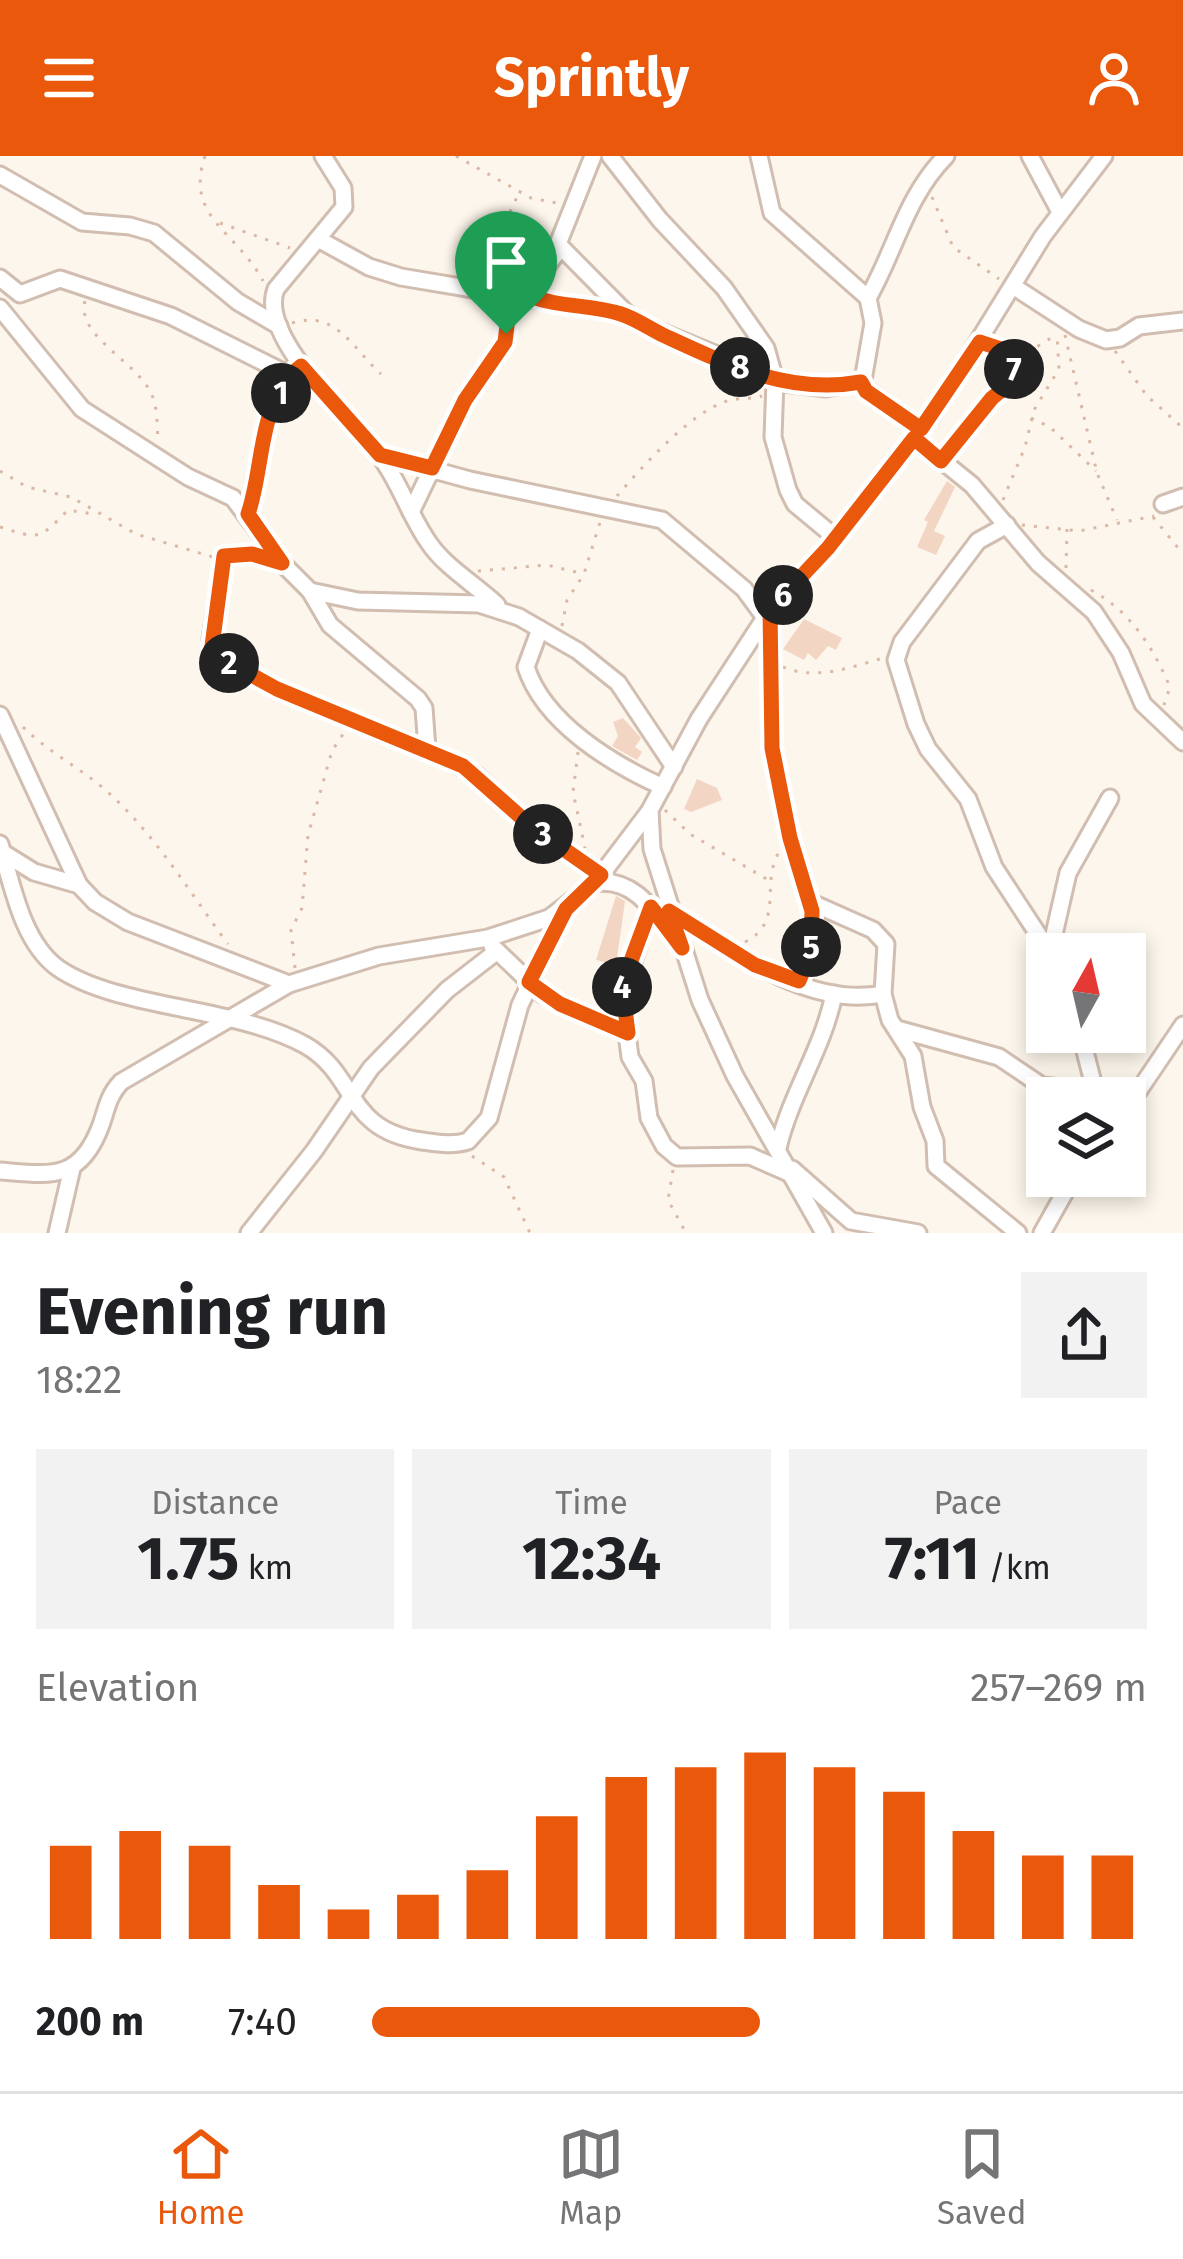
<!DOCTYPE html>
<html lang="en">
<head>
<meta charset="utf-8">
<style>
	body { margin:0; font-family:"Fira Sans",sans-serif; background:#f2f2f2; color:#202124; height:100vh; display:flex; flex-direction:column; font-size:45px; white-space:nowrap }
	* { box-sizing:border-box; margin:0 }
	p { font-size:39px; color:#757577 }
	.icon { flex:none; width:66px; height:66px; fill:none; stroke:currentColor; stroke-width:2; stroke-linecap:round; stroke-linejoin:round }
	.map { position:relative; height:1077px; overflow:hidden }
	.details { display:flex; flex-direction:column; background:#fff; flex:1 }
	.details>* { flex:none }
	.needle { width:78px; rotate:8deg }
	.buttons { position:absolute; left:1026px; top:777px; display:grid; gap:24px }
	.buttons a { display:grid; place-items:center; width:120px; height:120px; border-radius:0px; background:#fff; box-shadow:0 6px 18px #0003; font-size:60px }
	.pin { position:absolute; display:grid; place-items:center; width:102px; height:102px; color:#fff; margin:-123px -51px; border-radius:50% 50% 50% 0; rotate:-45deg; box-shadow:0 0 12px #0007 }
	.pin .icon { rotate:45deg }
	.km { position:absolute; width:60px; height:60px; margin:-30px; border-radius:50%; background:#222; color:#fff; font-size:33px; line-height:60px; text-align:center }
	.round { display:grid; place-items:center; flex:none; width:126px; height:126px; border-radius:0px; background:#f2f2f2 }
	.headline { display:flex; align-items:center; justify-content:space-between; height:204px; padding:0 36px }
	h1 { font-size:66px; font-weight:700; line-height:90px }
	.metrics { display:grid; grid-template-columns:repeat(3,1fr); gap:18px; height:204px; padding:12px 36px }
	.metrics div { display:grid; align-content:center; border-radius:0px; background:#f2f2f2; text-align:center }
	.metrics b { font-size:60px; font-weight:700 }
	.metrics small { font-size:33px; font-weight:400 }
	.metrics p { font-size:33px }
	.chart { height:336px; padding:24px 36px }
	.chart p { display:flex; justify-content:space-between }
	.chart svg { width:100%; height:216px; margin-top:12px; stroke:#ea580c; stroke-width:6 }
	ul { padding:0 36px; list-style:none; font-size:39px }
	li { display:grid; grid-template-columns:192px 144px 1fr; align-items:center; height:90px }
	li i { height:30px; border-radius:15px; background:#ea580c }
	header { display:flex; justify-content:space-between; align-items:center; height:156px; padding:0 36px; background:#ea580c; color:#fff; font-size:54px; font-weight:700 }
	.dock { display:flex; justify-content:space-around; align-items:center; height:168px; border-top:3px solid #e0e0e0; background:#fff; font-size:33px; color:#757577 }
	.dock a { display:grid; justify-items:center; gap:6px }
	.dock .active { color:#ea580c }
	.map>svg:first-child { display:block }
</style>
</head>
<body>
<header><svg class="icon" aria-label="menu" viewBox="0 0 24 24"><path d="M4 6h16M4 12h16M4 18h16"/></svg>Sprintly<svg class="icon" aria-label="person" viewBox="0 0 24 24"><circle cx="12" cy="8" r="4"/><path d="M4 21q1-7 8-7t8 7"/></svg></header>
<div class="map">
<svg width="1183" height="1077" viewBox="0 0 1183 1077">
	<rect width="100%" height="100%" fill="#fdf6ec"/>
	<g fill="#f3d5c3">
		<path d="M947,325L955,331L934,375L945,380L936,399L917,391L928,366L924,364Z"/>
		<path d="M804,463L842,482L836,494L828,490L816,504L808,497L804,504L783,493Z"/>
		<path d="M623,562L641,582L635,591L642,596L637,604L612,590L618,580L613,566Z"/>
		<path d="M697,623L717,632L722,644L691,656L684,653Z"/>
		<path d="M616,740L625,745L616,809L596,804Z"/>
	</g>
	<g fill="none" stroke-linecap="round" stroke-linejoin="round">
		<g stroke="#d1beb0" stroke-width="21">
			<g id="minor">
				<path d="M323,0L343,32L344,51L276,133C257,180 351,264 379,299C400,326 409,359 429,387C445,411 476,429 497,449"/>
				<path d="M593,0L558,88L634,165L785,227L826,232L861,226"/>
				<path d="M610,0L660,64L724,132L766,192L775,224L773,281L788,334L795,348L836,382"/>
				<path d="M759,0L772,57L868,142L873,167L862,230L921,273"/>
				<path d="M1030,0L1060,56"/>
				<path d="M0,19L82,66L130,70L154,77L238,146L279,170"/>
				<path d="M318,83L369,111L401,121L622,158"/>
				<path d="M0,122L20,138L60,123L171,160L289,219"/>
				<path d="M1013,130L1079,173L1106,184L1120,182L1139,170L1183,165"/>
				<path d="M868,142C895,95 906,40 946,0"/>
				<path d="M0,152L82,253L188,321L233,342L282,407L310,435L358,445L479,448L519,461L578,495L618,527L674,611"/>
				<path d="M914,282L972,329L1038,407L1094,456L1121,497L1143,548L1183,586"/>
				<path d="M379,299L470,324L662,364L744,433L766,463"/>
				<path d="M1163,348L1183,341"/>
				<path d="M411,356L465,244L505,186L508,162L559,94"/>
				<path d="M248,358L266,268L294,216"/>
				<path d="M1007,369L978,385L902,486L896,504L916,568L928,593L968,643L994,711L1051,798"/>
				<path d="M224,401L211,483L215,497L276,534L427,593"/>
				<path d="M310,435L330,469L418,543L424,552L427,593L476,619L532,671L601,719"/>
				<path d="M770,457L772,592L789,682L812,755L811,796L799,825"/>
				<path d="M540,473L526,511C544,567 612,608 663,631"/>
				<path d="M0,559L79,729"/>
				<path d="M0,688C12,728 22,786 58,812C117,853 234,850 305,889C358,919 344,974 422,985C437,987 453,990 468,985L489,962L520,849L566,753"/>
				<path d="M2,696L34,716L79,729L95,746L128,766L289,828"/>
				<path d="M595,727C633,721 653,754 673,780"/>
				<path d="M810,746L873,774L886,788L883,838L890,864L913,900L922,951L935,985L936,1010L1018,1077"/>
				<path d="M651,751L622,839L630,901L644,925L649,962L664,990L677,1001L750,1000L789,1017"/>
				<path d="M669,755C732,792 805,853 883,838"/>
				<path d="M492,790L542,838L628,877"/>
				<path d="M1050,796L1068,717L1110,642"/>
				<path d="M897,873L999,901L1042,930L1073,933L1094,942"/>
				<path d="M1080,876L1097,942"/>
				<path d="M1125,955L1183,869"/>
				<path d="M778,992C791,937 823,893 834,838"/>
				<path d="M792,1013L851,1065L918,1077"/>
				<path d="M0,1015C50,1019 80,1026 101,969C107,952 108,940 121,926L289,828L379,800L488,782L549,762L595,727L648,657"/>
				<path d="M57,1077L72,1012"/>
				<path d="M249,1077L314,995L371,912L447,834L496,796"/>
				<path d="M824,1077L735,920L700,844L652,693L650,654L699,563L772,451L828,392L932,260L1043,80L1104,0"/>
				<path d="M1042,1077L1074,1020"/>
			</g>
		</g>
		<g stroke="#d9b8a5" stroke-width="3" stroke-dasharray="3 9" stroke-linecap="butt">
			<path d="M205,0C184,62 237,75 263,125"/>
			<path d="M456,0L531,42L562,48"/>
			<path d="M932,41L953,91L999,123"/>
			<path d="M220,67L290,92"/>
			<path d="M479,121L519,37"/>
			<path d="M85,145C76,180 135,204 151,237C158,251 157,270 158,286"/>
			<path d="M292,167C336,153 353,193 381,218"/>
			<path d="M1065,179L1097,317L1117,364"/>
			<path d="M993,191L1024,199L1054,180"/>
			<path d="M1115,195L1147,240L1183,272"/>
			<path d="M1031,262L1050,271L1096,315"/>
			<path d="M949,296L992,242L1014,225L1016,198"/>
			<path d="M0,315L27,331L71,341L136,378L213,401"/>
			<path d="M617,340C643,310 687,260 724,246C736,241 749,244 762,240"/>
			<path d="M1003,344L1025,291L1034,254L1059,213L1057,179"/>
			<path d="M1153,361L1183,398"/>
			<path d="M1022,369L1079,375L1154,360"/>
			<path d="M0,371C39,383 38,385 68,354L93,358"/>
			<path d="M234,399L260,401"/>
			<path d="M1066,412L1067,373"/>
			<path d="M478,415L547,409L580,417"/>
			<path d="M1091,434C1130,455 1153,491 1170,531L1164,549"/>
			<path d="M562,470L567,444L584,418L601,363"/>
			<path d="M783,511C815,525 852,511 883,502"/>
			<path d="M23,571C50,598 85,614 112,640C159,684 190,737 228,788"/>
			<path d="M578,596L573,636L585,692"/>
			<path d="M665,654L690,678L770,725"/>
			<path d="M745,786C785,766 760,728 779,696"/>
			<path d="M295,812L291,774L302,752L308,679L332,595L345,575"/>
			<path d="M472,1000L504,1021L530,1077"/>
			<path d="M673,1014L668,1044L686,1077"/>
		</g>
		<use href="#minor" stroke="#fff" stroke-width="15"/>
	</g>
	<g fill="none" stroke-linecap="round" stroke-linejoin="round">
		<g stroke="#fff" stroke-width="24">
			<path id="route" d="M528,139C559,152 590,148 621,158C634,162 649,172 663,179C728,209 789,239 861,226L866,235L921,273L980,186L1016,198L1013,225L992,242L941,305L914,282L828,392L770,454L772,592L790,682L812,755L811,796L799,825L755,809L669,755L682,792L651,751L622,829L628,877L560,848L529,826L566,753L601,719L532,671L463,610L277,533L224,504L212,490L224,400L252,398L282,407L248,358C265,309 257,245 301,210L380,299L432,312L465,244L505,186L508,162Z"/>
		</g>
		<use href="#route" stroke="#ea580c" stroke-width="15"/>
	</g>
</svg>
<div class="buttons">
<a><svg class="needle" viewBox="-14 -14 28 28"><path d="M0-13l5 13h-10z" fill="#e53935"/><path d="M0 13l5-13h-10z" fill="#757577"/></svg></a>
<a><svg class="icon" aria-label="layers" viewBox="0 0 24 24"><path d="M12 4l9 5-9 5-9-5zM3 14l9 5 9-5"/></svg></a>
</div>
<div class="pin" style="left:506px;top:178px;background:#1e9e55"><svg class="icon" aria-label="arrive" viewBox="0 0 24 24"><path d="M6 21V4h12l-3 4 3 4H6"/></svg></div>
<b class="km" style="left:281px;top:237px">1</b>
<b class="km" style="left:229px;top:507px">2</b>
<b class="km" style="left:543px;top:678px">3</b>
<b class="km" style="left:622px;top:831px">4</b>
<b class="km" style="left:811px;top:791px">5</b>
<b class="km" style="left:783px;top:439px">6</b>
<b class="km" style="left:1014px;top:213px">7</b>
<b class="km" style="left:740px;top:211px">8</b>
</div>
<section class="details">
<div class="headline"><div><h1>Evening run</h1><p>18:22</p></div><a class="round"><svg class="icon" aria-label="share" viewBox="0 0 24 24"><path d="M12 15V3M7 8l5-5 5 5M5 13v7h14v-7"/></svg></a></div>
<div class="metrics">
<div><p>Distance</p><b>1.75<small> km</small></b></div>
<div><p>Time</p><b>12:34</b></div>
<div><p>Pace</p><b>7:11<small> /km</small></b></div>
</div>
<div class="chart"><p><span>Elevation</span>257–269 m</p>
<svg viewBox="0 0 160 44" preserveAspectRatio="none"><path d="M5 44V25M15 44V22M25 44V25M35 44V33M45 44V38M55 44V35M65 44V30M75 44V19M85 44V11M95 44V9M105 44V6M115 44V9M125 44V14M135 44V22M145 44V27M155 44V27"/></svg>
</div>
<ul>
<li><b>200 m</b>7:40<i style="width:50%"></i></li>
</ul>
</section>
<nav class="dock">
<a class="active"><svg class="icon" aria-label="home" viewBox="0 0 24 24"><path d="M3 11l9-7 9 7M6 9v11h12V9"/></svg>Home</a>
<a><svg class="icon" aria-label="map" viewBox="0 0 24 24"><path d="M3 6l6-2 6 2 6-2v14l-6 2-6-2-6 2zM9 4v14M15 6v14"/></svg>Map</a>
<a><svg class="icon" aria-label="saved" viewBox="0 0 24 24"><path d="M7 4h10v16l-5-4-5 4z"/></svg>Saved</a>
</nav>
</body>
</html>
